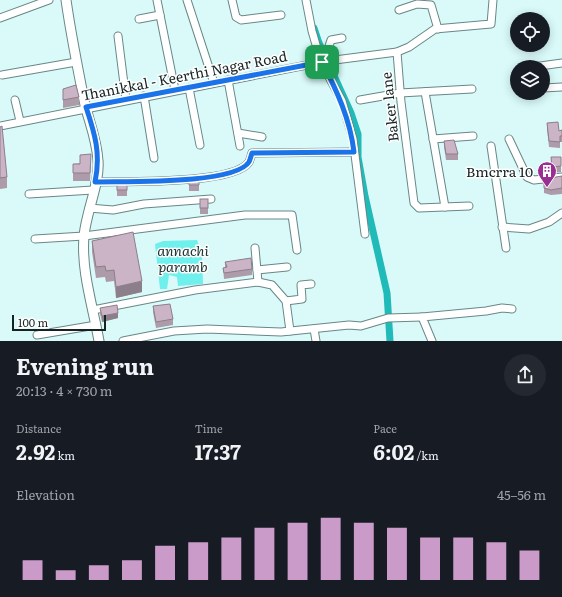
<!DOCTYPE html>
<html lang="en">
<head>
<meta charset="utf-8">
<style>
	body { margin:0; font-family:Literata,serif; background:#242831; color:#f1f3f6; height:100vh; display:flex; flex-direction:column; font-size:15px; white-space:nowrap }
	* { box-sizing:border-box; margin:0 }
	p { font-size:13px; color:#9ea1a6 }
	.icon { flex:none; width:22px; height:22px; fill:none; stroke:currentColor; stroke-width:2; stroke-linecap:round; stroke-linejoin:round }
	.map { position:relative; height:341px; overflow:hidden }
	.details { display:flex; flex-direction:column; background:#171b24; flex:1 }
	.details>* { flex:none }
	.tools { position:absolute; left:510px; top:12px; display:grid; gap:8px }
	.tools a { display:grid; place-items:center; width:40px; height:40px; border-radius:50%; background:#171b24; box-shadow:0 2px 10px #0003; font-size:20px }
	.scale { position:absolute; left:12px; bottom:10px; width:94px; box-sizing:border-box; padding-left:4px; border:2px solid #172323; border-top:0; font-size:11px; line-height:14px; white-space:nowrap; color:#172323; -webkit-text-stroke:3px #fff; paint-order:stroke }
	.pin { position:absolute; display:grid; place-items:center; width:34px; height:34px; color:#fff; margin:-17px; border-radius:8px; box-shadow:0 2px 6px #0006 }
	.round { display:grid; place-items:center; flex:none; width:42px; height:42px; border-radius:21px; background:#242831 }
	.head { display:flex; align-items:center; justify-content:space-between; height:68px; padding:0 16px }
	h1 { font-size:22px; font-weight:700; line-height:30px }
	.metrics { display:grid; grid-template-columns:repeat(3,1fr); gap:6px; height:68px; padding:4px 16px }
	.metrics div { display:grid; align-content:center }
	.metrics b { font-size:20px; font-weight:700 }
	.metrics small { font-size:11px; font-weight:400 }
	.metrics p { font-size:11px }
	.chart { height:112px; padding:8px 16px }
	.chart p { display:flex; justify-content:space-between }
	.chart svg { width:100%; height:72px; margin-top:4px; stroke:#ca9bc9; stroke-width:6 }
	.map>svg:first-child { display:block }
</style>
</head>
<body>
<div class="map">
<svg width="562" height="341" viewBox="0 0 562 341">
	<rect width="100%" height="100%" fill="#d9faf9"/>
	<path fill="#6ff0ed" d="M197,240L202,254L203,284L178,286L177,277L169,275L167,289H160L155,244L163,241Z"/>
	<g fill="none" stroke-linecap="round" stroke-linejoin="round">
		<path stroke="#20bab9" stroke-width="7" d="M314,28L319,43L351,113L358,134V157L365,196L387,293L390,341"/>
		<g stroke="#688786" stroke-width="9">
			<g id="minor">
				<path d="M157,0L175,90"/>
				<path d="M187,0L214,83"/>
				<path d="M232,0L236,17L241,20L281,15"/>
				<path d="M306,0L312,31L321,62L342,101L353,139L365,234"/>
				<path d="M399,10L417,4L431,5L438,29"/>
				<path d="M0,18L49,0"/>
				<path d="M139,19L160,15"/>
				<path d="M118,36L126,100"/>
				<path d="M397,52L401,102L414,203L419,208L469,206"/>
				<path d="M332,60L329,46L331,40L342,38"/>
				<path d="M533,67L562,63"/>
				<path d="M2,75L76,62"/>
				<path d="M228,80L240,146"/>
				<path d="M189,88L200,145"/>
				<path d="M543,88L562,87"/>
				<path d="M425,92L445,207"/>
				<path d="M144,96L154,158"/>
				<path d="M15,100L20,121"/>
				<path d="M360,100L400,93L472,89"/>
				<path d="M0,126L327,61L397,52L409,47L435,29L491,24L493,0"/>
				<path d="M238,133L262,137"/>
				<path d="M433,139L473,136"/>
				<path d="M509,139L527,177L534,180L562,177"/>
				<path d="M491,146L506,248"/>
				<path d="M95,182C123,181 234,185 249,162C250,160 251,156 252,153L354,152"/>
				<path d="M29,194L93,190"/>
				<path d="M89,208L113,210L144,204L211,199"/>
				<path d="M502,227L529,229L549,222L562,213"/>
				<path d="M35,239L84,236L245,215H292L297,250"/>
				<path d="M255,248L258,282"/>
				<path d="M257,270L287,267"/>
				<path d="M286,301L302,299L301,285L311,284"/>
				<path d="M93,310L195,290L258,282L272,285L286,301L290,331"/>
				<path d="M314,329L316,341"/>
				<path d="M37,335L96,325"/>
				<path d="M123,341L174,331L207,329L281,332L349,325L361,326L388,318L422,317"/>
				<path d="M432,341L422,317L486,311L502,308L512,309"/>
			</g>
		</g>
		<g stroke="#688786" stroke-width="11">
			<path id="tertiary" d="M66,0C71,35 78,70 85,105C90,124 97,141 98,161C100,183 86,212 84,236C81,271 93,307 99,341"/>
		</g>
		<use href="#minor" stroke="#fff" stroke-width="7"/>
		<use href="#tertiary" stroke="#fff" stroke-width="9"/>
	</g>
	<g fill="#ae9baa">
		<path d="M63,89L79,97V105L63,108Z"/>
		<path d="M547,123L559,131L562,130V142H560V148L549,147L547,129Z"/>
		<path d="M0,127L7,177V188L0,189Z"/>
		<path d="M444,141L458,154V160H446L444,147Z"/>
		<path d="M551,157L561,166V172L552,173Z"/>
		<path d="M91,162L90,181H73V164Z"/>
		<path d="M562,176V194L551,195L544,193V179Z"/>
		<path d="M189,179L199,185V191H189Z"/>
		<rect x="117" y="181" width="10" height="15"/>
		<path d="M200,199L208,208V214H200Z"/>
		<path d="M92,241L142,292L116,298L114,281L106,282L105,277L96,278L92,252Z"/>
		<path d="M225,262L252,269V275L224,279L223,268H225Z"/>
		<path d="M153,306L173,319V325L156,328L153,312Z"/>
		<path d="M100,308L118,318L102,322L100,314Z"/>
	</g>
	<g fill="#8d7e8b">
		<path d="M142,281V292L116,298V287Z"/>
		<path d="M118,313V318L102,322V316Z"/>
	</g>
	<g fill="#cab4c6" stroke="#8d7e8b">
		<path d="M76,85L79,97L63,100V89Z"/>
		<path d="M558,122L559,131L562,130V136H560V142L549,141L547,123Z"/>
		<path d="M2,126L7,177L0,178V127Z"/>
		<path d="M454,140L458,154H446L444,141Z"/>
		<path d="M91,154L90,173H73V164H80V155Z"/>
		<path d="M551,157H561V166L552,167Z"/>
		<path d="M562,176V188L551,190L544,188V179Z"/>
		<path d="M199,178V185H189V179Z"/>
		<rect x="117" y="181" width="10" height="9"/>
		<rect x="200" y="199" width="8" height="9"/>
		<path d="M133,232L142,281L116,287L114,270L106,271L105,266L96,267L92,241Z"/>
		<path d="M251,258L252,269L224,273L223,268L227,267L225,262Z"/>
		<path d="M170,304L173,319L156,322L153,306Z"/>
		<path d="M117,305L118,313L102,316L100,308Z"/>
	</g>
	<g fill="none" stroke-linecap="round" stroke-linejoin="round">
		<g stroke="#fff" stroke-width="8">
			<path id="route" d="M322,62C337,91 350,119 354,152L252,153C251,156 250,160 249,162C234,185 123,181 95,182C101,154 95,134 86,107Z"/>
		</g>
		<use href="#route" stroke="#1a73e8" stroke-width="5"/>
	</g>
	<defs>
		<g id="building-pin" transform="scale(1)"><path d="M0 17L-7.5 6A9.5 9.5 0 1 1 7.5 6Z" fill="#9a2f91" stroke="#fff"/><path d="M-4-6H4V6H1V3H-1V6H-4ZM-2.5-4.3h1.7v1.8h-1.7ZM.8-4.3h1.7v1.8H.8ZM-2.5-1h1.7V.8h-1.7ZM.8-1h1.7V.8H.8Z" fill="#fff"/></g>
	</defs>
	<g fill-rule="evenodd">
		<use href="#building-pin" x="547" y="171"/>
	</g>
	<g text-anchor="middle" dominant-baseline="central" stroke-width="3" stroke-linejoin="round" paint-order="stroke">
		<g font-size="14" fill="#172323" stroke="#fff">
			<text transform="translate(184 75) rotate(-11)">Thanikkal - Keerthi Nagar Road</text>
			<text transform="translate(389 107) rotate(-96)">Baker lane</text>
		</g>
		<g font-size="14" fill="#172323" stroke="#fff" text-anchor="end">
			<text x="533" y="171">Bmcrra 10</text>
		</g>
		<g font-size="14" font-style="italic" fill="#1a3231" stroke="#fff">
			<text x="183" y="250">annachi<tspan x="183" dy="16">paramb</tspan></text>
		</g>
	</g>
</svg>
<div class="tools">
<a><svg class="icon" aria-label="locate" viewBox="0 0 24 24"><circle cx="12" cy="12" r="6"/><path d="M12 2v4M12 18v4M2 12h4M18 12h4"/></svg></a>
<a><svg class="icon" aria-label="layers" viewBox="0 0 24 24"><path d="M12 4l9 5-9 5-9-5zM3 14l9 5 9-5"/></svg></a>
</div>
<div class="scale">100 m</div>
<div class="pin" style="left:322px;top:62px;background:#1e9e55"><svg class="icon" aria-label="arrive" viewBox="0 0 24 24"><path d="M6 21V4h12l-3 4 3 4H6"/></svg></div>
</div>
<section class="details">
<div class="head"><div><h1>Evening run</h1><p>20:13 · 4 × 730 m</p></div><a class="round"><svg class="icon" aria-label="share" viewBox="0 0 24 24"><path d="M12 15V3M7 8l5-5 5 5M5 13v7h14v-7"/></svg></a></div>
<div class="metrics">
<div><p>Distance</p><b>2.92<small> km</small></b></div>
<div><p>Time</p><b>17:37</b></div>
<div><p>Pace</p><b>6:02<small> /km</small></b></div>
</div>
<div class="chart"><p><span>Elevation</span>45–56 m</p>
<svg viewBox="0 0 160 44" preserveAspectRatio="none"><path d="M5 44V32M15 44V38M25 44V35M35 44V32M45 44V23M55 44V21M65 44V18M75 44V12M85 44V9M95 44V6M105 44V9M115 44V12M125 44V18M135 44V18M145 44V21M155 44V26"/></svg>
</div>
</section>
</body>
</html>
